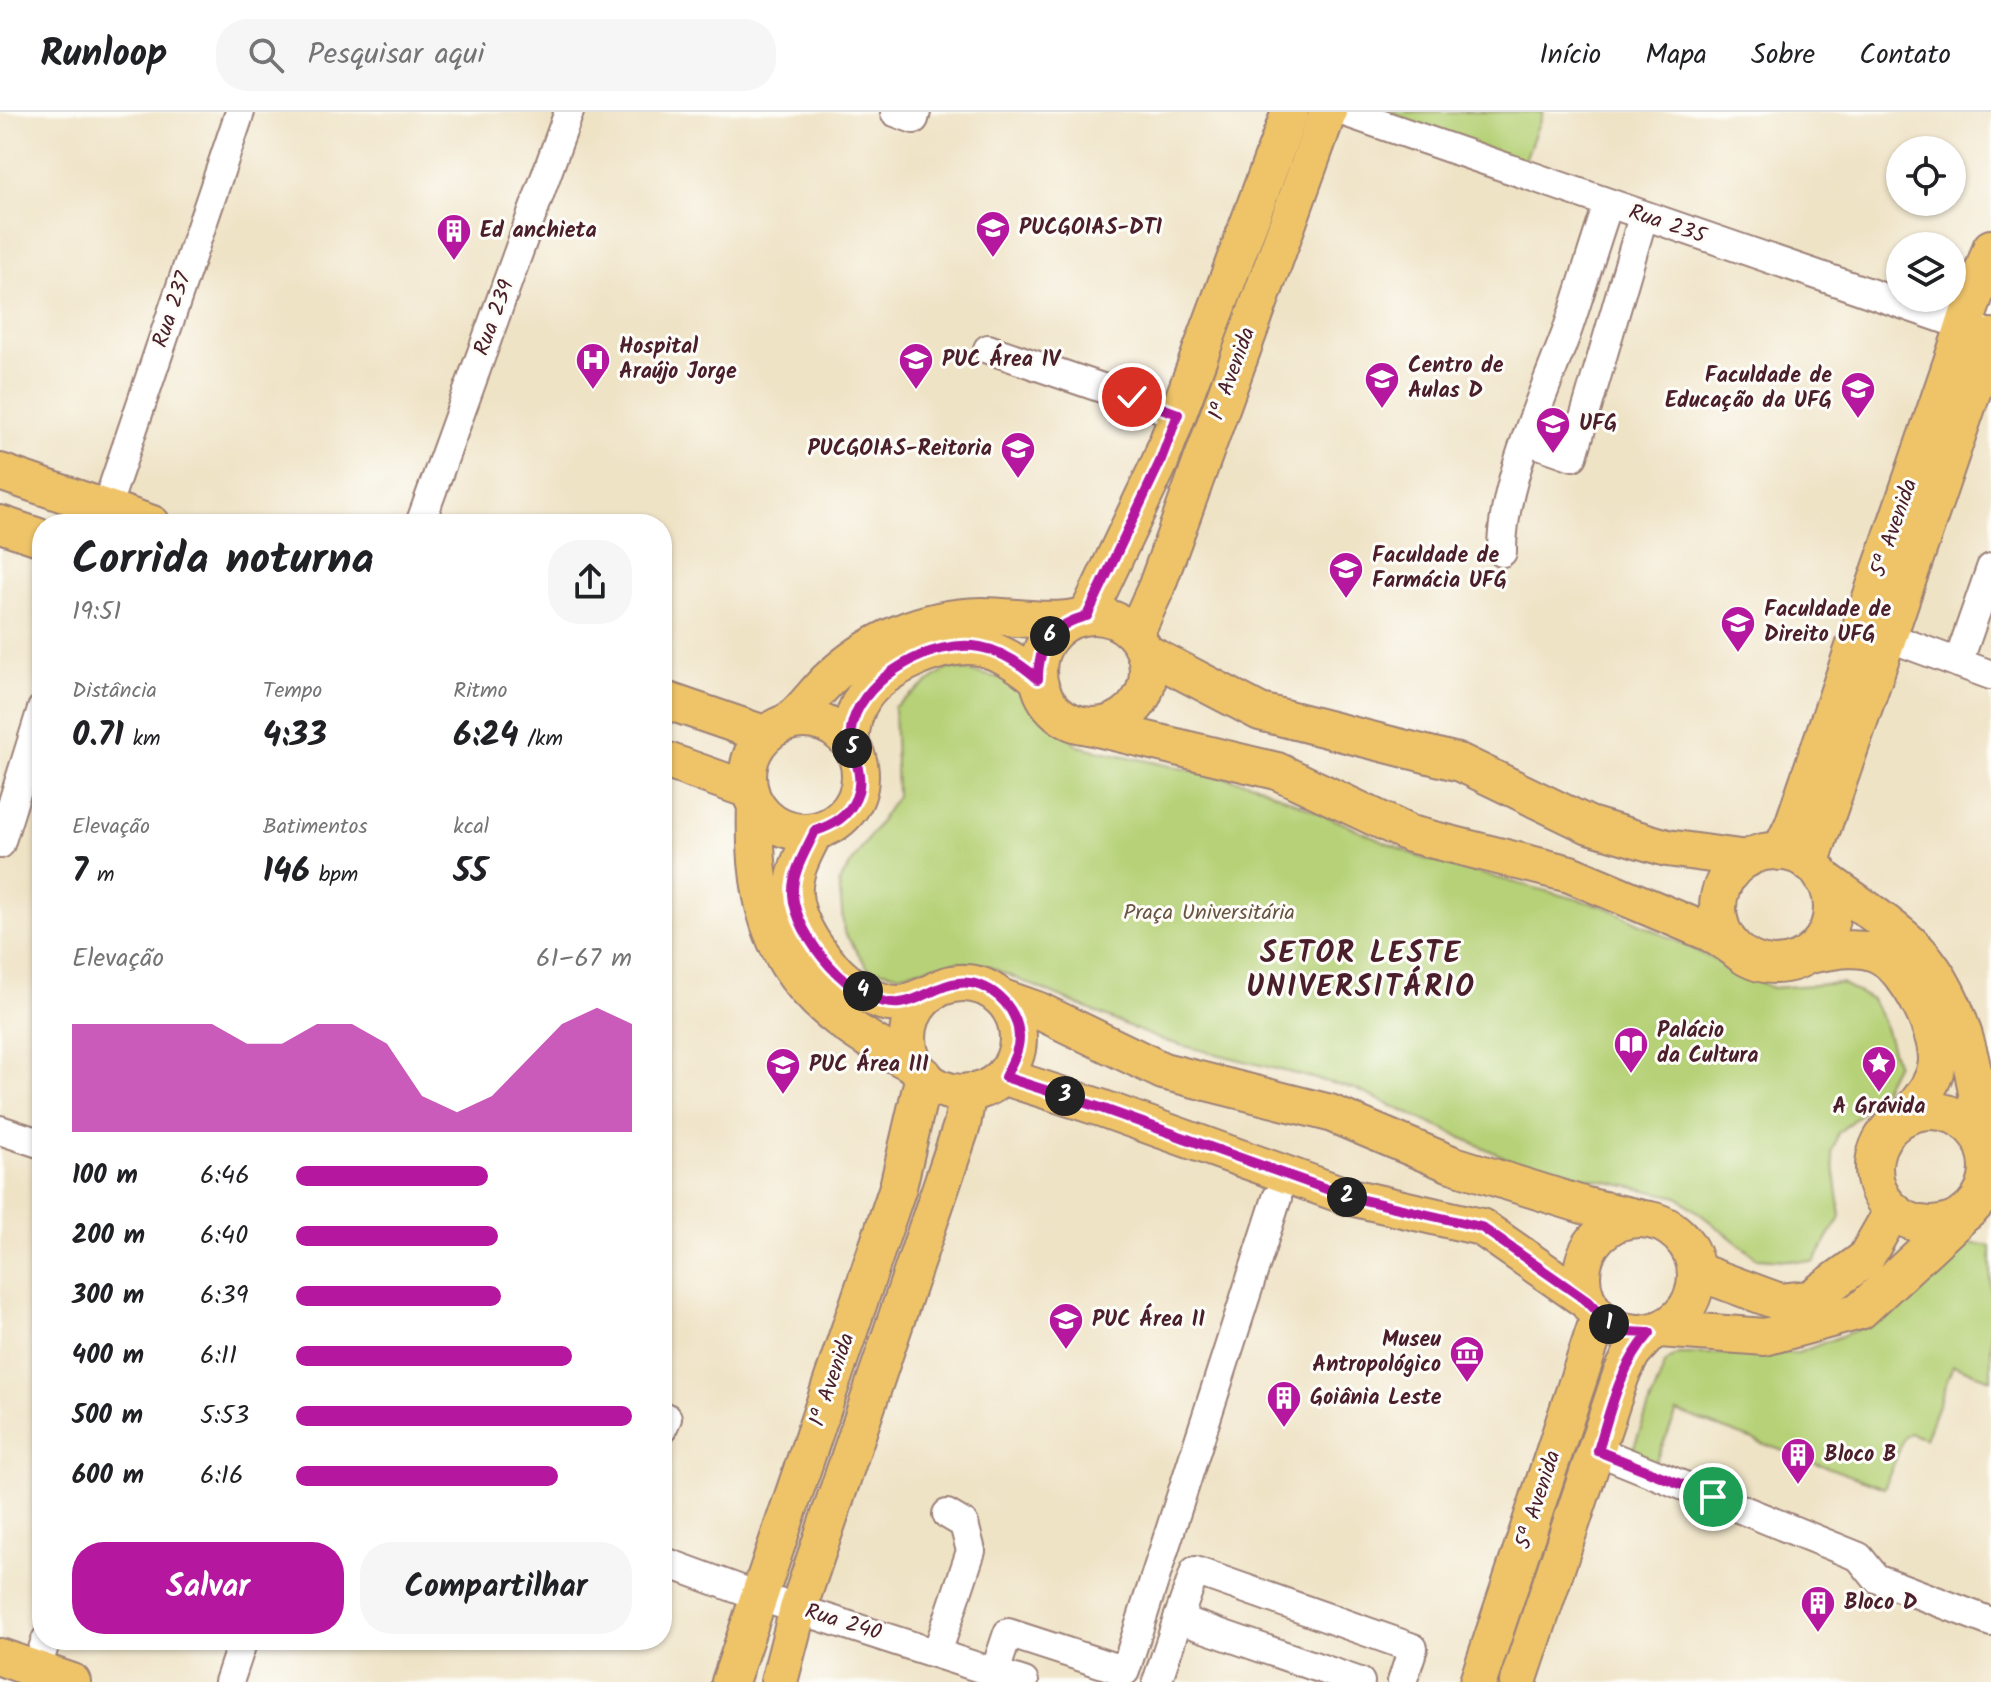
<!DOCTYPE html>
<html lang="pt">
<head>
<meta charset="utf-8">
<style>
	body { margin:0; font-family:Kalam,sans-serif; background:#f6f6f6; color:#202124; height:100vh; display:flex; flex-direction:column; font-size:30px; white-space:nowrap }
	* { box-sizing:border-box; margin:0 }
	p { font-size:26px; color:#757577 }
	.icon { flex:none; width:44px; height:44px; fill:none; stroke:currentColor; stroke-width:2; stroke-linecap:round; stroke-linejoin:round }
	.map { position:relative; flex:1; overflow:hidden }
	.details { position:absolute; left:32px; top:402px; width:640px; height:1136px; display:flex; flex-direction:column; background:#fff; border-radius:32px; box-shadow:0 2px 6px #0004 }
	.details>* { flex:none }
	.controls { position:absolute; left:1886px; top:24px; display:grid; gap:16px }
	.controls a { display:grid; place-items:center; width:80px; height:80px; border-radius:50%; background:#fff; box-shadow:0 2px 6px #0004; font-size:40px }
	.pin { position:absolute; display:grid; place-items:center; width:68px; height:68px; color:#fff; margin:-34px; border:4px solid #fff; border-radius:50%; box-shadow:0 2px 8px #0007 }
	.km { position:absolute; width:40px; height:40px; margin:-20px; border-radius:50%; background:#222; color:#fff; font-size:22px; line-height:40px; text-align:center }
	.round { display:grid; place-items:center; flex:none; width:84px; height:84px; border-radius:32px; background:#f6f6f6 }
	.headline { display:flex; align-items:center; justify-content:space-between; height:136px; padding:0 40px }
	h1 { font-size:44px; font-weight:600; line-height:60px }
	.metrics { display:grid; grid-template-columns:repeat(3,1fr); gap:12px; height:136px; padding:8px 40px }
	.metrics div { display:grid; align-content:center }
	.metrics b { font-size:34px; font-weight:600 }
	.metrics small { font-size:22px; font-weight:400 }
	.metrics p { font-size:22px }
	.chart { height:224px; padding:16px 40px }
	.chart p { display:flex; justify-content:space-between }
	.chart svg { width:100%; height:144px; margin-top:8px; fill:#b5179e; opacity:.7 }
	.cta { display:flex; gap:16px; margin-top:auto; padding:16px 40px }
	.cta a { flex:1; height:92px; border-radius:32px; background:#b5179e; color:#fff; font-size:32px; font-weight:600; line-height:92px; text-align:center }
	.cta a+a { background:#f6f6f6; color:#202124 }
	ul { padding:0 40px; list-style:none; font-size:26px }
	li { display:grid; grid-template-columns:128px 96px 1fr; align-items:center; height:60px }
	li i { height:20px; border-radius:10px; background:#b5179e }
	header { display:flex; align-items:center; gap:48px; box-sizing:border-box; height:112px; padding:0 40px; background:#fff; border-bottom:2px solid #e0e0e0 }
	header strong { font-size:38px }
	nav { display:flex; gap:44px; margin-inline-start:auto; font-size:28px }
	.search { width:560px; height:72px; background:#f6f6f6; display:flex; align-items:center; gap:20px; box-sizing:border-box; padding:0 28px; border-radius:32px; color:#757577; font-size:30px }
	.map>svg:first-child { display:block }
</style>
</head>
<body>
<header>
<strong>Runloop</strong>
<div class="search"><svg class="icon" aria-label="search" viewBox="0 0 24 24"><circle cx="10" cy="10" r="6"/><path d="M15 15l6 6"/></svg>Pesquisar aqui</div>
<nav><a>Início</a><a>Mapa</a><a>Sobre</a><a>Contato</a></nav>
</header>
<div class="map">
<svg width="1991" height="1570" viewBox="0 0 1991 1570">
	<rect width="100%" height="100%" fill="#fdfcf7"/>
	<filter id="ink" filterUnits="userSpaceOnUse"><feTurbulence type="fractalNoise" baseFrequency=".0125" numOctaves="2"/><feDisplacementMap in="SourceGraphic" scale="16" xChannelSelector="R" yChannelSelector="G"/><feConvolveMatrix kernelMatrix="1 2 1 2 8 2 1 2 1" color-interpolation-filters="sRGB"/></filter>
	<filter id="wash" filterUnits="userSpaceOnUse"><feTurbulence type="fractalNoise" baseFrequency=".006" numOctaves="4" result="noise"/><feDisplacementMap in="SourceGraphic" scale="32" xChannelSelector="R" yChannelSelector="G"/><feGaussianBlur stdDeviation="1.8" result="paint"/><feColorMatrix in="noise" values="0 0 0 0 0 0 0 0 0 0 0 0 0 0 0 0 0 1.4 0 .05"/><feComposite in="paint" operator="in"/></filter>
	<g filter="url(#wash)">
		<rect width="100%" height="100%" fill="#efe3c6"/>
		<g fill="#b6d177" stroke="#807851" stroke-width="2">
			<path d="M1373,0H1543L1522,56Z"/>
			<path d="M950,555L1018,570L1078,634L1254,672L1422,746L1606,795L1772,876L1841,871L1872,888L1883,909L1896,951L1878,986L1838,1021L1832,1040L1841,1104L1814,1150L1757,1146L1678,1085L1515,1050L1355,977L1161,928L985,853L958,850L898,862L868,856L844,820L839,770L897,684L894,595Z"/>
			<path d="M1967,1131L1991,1134V1267L1953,1253L1925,1327L1910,1321L1904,1326L1884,1376L1677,1300L1653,1355L1630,1345L1666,1250L1678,1242L1798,1241L1867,1214Z"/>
		</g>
	</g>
	<g filter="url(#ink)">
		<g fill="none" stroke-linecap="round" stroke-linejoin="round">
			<g stroke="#9c8178" stroke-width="32">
				<g id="minor">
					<path d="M895,0L914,7L916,0"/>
					<path d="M1345,0L1983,220"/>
					<path d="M988,237L1178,302"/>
					<path d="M1527,328L1573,344L1643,105"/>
					<path d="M106,396L240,0"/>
					<path d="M420,412L569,0"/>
					<path d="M1502,440C1501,376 1543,283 1566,222C1581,179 1593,136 1608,93"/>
					<path d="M1869,518L1991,563"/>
					<path d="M1958,551L1991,456"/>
					<path d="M0,732L42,597"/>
					<path d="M0,1018L42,1032"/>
					<path d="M662,1317L667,1306"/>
					<path d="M1598,1339L1859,1445L1876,1466L1991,1510"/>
					<path d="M662,1449L760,1485L1024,1570"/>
					<path d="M937,1541L971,1439L964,1412L947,1402"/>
					<path d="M995,1560L1008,1521L1125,1559L1277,1086"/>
					<path d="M32,1570L46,1528"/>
					<path d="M229,1570L243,1528"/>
					<path d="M1157,1570L1178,1507"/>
					<path d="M1360,1570L1178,1507L1195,1459L1413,1536L1402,1570"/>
				</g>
			</g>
			<g stroke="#9c8178" stroke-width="40">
				<g id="major">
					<path d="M0,360L152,412"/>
					<path d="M0,412L42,426"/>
					<circle cx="1093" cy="559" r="55"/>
					<path d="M1087,504L1160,350L1290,0"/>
					<path d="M1135,522L1156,476L1328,0"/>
					<path d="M1145,540L1260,600L1461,651L1589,713L1667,736L1747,747"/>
					<path d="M662,587L764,622"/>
					<circle cx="804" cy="664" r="56"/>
					<path d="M789,609C804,597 814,582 827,569C869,528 924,505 982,504C1015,504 1047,512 1080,505"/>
					<path d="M1089,614L1277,659L1410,722L1570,762L1710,821L1733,835"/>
					<path d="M850,631C851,614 854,598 864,584C884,555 944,529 979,535C1001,539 1021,553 1038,567"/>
					<path d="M662,647L749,678"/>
					<path d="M756,693C751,830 793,893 915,953"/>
					<path d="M815,719C805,739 792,760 794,783C797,826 852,892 899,892C908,892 920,885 928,882"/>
					<circle cx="1775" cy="796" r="57"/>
					<path d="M1780,740L1793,713L1991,136"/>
					<path d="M1810,752L1991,225"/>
					<path d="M1822,765C1851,787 1884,807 1910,831C1960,877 1979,963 1981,1028"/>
					<path d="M1808,843C1831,839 1860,832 1881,844C1908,859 1943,926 1936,956C1932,975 1918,989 1908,1004"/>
					<circle cx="963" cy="926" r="55"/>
					<path d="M1000,885L1037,898L1163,959L1330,1001L1451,1052L1586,1094L1639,1106"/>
					<path d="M1005,965L1101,996L1346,1084L1481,1115L1587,1189"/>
					<circle cx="1931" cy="1056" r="57"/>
					<circle cx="1639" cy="1164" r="57"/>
					<path d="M1696,1159L1780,1190L1810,1187L1865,1147L1893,1098"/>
					<path d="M1660,1217L1765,1225L1860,1199L1960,1106"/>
					<path d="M0,1545L72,1570"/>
					<path d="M730,1570L898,1075L924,963"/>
					<path d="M779,1570L798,1497L962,1013L968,980"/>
					<path d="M1478,1570L1599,1205"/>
					<path d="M1518,1570L1621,1263L1632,1241L1650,1221"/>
				</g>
			</g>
			<use href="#minor" stroke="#fff" stroke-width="28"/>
			<use href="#major" stroke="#efc469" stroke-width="36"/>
		</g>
	</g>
	<g fill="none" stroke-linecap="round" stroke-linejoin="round" filter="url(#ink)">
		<g stroke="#fff" stroke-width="16">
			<path id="route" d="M1132,285L1178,302L1160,350L1087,504C1053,512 1038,533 1038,567C1022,553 1002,539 980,535C933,526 866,565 853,609C844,636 868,658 856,686C848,705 833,713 815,719C806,739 792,759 793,782C795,824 854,896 900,891C921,889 937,873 958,871C988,867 1018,894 1019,925C1019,940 1011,952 1005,965L1101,996L1346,1084L1481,1115L1587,1189L1612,1215L1627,1220L1650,1221C1620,1255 1611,1295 1598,1339L1713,1385"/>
		</g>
		<use href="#route" stroke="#b5179e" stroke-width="10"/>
	</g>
	<defs>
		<g id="university-pin" transform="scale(1.8)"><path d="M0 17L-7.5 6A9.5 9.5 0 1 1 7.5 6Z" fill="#b5179e" stroke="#fdfcf7"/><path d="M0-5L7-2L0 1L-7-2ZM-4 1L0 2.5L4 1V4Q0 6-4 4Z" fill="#fff"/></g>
		<g id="building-pin" transform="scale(1.8)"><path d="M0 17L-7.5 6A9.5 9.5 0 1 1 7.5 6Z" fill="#b5179e" stroke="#fdfcf7"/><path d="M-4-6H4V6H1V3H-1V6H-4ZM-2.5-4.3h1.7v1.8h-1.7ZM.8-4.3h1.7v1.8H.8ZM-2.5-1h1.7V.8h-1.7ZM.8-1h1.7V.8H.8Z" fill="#fff"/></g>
		<g id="hospital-pin" transform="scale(1.8)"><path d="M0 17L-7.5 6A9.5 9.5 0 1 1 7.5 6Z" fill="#b5179e" stroke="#fdfcf7"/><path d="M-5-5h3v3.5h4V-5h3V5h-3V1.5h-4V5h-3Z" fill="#fff"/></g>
		<g id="library-pin" transform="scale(1.8)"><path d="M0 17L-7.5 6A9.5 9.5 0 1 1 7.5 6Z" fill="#b5179e" stroke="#fdfcf7"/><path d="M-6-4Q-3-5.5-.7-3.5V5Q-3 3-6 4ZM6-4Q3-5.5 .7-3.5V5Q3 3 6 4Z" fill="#fff"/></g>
		<g id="sight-pin" transform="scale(1.8)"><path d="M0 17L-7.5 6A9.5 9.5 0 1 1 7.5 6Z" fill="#b5179e" stroke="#fdfcf7"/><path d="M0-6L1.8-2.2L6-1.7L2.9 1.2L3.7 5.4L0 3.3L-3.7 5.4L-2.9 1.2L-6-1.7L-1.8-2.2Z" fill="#fff"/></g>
		<g id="museum-pin" transform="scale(1.8)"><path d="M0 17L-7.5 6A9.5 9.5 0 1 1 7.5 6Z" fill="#b5179e" stroke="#fdfcf7"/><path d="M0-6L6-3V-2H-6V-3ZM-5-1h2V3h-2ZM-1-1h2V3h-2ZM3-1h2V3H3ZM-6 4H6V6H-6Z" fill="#fff"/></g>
	</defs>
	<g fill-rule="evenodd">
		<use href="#university-pin" x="993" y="116"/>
		<use href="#building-pin" x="454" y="119"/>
		<use href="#hospital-pin" x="593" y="248"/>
		<use href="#university-pin" x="916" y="248"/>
		<use href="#university-pin" x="1382" y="267"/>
		<use href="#university-pin" x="1858" y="277"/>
		<use href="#university-pin" x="1553" y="312"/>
		<use href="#university-pin" x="1018" y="337"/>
		<use href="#university-pin" x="1346" y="457"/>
		<use href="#university-pin" x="1738" y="511"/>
		<use href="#library-pin" x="1631" y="932"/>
		<use href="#sight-pin" x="1879" y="951"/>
		<use href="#university-pin" x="783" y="953"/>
		<use href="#university-pin" x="1066" y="1208"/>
		<use href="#museum-pin" x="1467" y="1241"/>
		<use href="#building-pin" x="1284" y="1286"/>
		<use href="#building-pin" x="1798" y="1343"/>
		<use href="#building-pin" x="1818" y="1491"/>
	</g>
	<g text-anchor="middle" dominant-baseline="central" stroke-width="6" stroke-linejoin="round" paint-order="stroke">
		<g font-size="22" fill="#4a1f2b" stroke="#fdfcf7">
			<text transform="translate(1667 113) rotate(19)">Rua 235</text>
			<text transform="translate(173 198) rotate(-71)">Rua 237</text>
			<text transform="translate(495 206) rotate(-70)">Rua 239</text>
			<text transform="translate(1233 262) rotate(-70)">1ª Avenida</text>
			<text transform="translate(1895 416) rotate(-71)">5ª Avenida</text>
			<text transform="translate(833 1268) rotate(-71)">1ª Avenida</text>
			<text transform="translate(1539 1388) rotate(-72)">5ª Avenida</text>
			<text transform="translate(843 1511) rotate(17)">Rua 240</text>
		</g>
		<g font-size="22" font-weight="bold" fill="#4a1f2b" stroke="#fdfcf7" text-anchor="start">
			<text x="1019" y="116">PUCGOIAS-DTI</text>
			<text x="480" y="119">Ed anchieta</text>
			<text x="619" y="235">Hospital<tspan x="619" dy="25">Araújo Jorge</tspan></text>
			<text x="942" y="248">PUC Área IV</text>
			<text x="1408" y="254">Centro de<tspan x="1408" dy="25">Aulas D</tspan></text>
			<text x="1832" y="264" text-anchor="end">Faculdade de<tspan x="1832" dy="25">Educação da UFG</tspan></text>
			<text x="1579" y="312">UFG</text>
			<text x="992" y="337" text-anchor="end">PUCGOIAS-Reitoria</text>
			<text x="1372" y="444">Faculdade de<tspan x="1372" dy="25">Farmácia UFG</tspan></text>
			<text x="1764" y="498">Faculdade de<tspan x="1764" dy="25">Direito UFG</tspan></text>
			<text x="1657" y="919">Palácio<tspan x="1657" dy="25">da Cultura</tspan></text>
			<text x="809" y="953">PUC Área III</text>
			<text x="1879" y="995" text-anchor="middle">A Grávida</text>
			<text x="1092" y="1208">PUC Área II</text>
			<text x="1441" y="1228" text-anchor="end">Museu<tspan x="1441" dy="25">Antropológico</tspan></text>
			<text x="1310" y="1286">Goiânia Leste</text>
			<text x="1824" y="1343">Bloco B</text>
			<text x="1844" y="1491">Bloco D</text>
		</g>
		<g font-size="22" fill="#6a5442" stroke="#fdfcf7">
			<text x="1209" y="801">Praça Universitária</text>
		</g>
		<g font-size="30" font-weight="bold" letter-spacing="2" fill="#4a1f2b" stroke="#fdfcf7">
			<text x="1361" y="842">SETOR LESTE<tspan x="1361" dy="34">UNIVERSITÁRIO</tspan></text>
		</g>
	</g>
</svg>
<div class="controls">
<a><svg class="icon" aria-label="locate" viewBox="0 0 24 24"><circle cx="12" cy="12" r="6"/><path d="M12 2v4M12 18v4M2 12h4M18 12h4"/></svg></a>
<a><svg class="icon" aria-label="layers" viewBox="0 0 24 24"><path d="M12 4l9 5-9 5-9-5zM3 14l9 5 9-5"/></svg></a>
</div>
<div class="pin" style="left:1713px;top:1385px;background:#1e9e55"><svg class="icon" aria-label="arrive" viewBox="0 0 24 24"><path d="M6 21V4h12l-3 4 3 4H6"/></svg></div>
<div class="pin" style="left:1132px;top:285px;background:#d93025"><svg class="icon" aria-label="check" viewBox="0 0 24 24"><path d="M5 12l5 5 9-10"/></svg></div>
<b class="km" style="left:1609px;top:1212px">1</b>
<b class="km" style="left:1347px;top:1085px">2</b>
<b class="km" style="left:1065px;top:984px">3</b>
<b class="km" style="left:863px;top:879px">4</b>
<b class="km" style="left:852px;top:636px">5</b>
<b class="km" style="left:1050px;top:524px">6</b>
<section class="details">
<div class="headline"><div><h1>Corrida noturna</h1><p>19:51</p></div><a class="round"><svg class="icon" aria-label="share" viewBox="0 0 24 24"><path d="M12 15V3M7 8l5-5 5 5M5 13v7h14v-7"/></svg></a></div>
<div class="metrics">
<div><p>Distância</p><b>0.71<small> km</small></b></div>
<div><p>Tempo</p><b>4:33</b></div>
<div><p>Ritmo</p><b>6:24<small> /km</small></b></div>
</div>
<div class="metrics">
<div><p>Elevação</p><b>7<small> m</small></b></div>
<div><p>Batimentos</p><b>146<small> bpm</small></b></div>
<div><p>kcal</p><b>55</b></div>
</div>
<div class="chart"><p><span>Elevação</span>61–67 m</p>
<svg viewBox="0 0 160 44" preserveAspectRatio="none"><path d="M0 44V11L10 11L20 11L30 11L40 11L50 17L60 17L70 11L80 11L90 17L100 33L110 38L120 33L130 22L140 11L150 6L160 11V44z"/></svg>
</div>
<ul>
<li><b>100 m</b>6:46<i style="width:57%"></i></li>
<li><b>200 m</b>6:40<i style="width:60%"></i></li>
<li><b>300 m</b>6:39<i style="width:61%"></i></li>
<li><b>400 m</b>6:11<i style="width:82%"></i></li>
<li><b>500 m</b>5:53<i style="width:100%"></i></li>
<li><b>600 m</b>6:16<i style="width:78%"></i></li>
</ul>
<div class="cta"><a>Salvar</a><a>Compartilhar</a></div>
</section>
</div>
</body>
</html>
